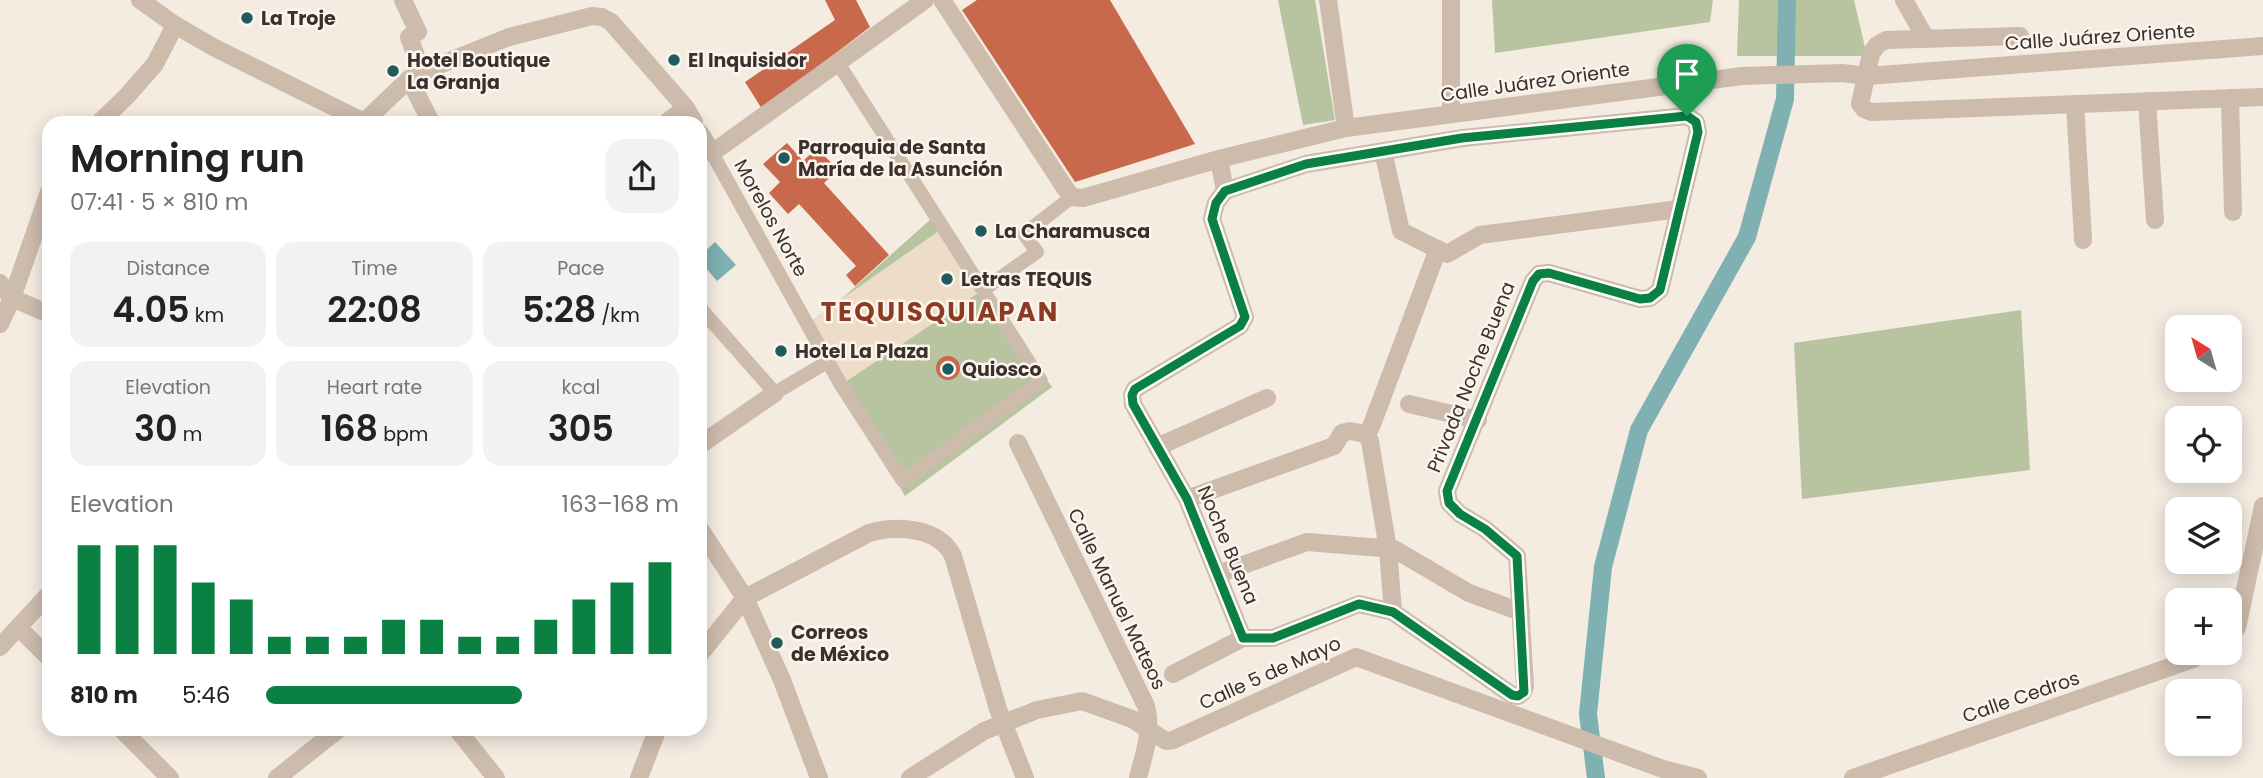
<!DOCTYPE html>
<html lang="en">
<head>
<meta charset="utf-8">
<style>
	body { margin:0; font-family:Poppins,sans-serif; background:#f2f2f2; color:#222; height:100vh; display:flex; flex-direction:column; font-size:26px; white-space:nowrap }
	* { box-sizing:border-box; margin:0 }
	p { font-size:23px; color:#767676 }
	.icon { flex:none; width:38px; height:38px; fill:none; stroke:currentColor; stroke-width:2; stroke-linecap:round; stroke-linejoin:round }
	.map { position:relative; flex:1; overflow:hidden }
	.sheet { position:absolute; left:42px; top:116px; width:665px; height:620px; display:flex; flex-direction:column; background:#fff; border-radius:21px; box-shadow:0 4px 18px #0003 }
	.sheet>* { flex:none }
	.needle { width:46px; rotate:323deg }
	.fabs { position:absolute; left:2165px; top:315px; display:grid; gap:14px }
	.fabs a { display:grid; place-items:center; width:77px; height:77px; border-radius:14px; background:#fff; box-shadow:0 4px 18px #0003; font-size:35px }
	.pin { position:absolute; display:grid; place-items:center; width:60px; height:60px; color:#fff; margin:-72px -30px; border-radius:50% 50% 50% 0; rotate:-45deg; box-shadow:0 0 7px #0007 }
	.pin .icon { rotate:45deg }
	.round { display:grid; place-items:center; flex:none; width:74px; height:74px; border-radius:21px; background:#f2f2f2 }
	.headline { display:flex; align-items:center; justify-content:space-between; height:119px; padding:0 28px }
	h1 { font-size:38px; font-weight:600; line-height:52px }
	.metrics { display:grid; grid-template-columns:repeat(3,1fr); gap:10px; height:119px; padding:7px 28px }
	.metrics div { display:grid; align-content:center; border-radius:18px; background:#f2f2f2; text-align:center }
	.metrics b { font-size:35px; font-weight:600 }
	.metrics small { font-size:19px; font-weight:400 }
	.metrics p { font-size:19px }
	.chart { height:196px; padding:14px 28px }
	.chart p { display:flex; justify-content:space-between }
	.chart svg { width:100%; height:126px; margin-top:7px; stroke:#0b8043; stroke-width:6 }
	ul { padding:0 28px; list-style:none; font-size:23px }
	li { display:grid; grid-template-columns:112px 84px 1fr; align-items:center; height:52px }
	li i { height:18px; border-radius:9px; background:#0b8043 }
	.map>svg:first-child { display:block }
</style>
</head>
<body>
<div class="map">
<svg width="2263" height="778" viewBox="0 0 2263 778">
	<rect width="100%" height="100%" fill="#f4ebe1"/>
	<g fill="#b8c4a0">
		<path d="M1278,0H1315L1335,120L1303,125Z"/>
		<path d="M1492,0H1713L1710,22L1495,53Z"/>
		<path d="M1739,0H1854L1867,56H1737Z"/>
		<path d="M931,219L1052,387L905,496L810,327Z"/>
		<path d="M2021,310L2030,470L1802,499L1794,343Z"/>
	</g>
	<path fill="#ecdcc8" d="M943,228L983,290L841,385L806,324Z"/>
	<path fill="#7fb0b2" d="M715,242L736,265L717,281L700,261V256Z"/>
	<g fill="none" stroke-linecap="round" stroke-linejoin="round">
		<path stroke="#7fb0b2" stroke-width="18" d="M1596,778L1588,714L1603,567L1639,430L1747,237L1785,99L1787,0"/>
	</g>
	<g fill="#c8694b">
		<path d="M825,0H856L870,27L762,109L745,82L835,20Z"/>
		<path d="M977,0H1110L1195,144L1075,182L962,10Z"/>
		<path d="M787,143L803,161L817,148L838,170L824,183L889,255L855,286L846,275L856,266L799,204L788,214L769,193L780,182L763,164Z"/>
		<circle cx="948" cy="368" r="12"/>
	</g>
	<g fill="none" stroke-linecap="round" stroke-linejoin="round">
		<g stroke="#cdbbac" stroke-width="14">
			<path d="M712,153L841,385L903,481L1041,381L838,63"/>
			<path d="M983,290L1037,252L1024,234L1072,197"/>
			<path d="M700,308L775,393L827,362"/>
		</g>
		<g stroke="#cdbbac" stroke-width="18">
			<path d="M140,0L175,25L215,48L364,122"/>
			<path d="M403,0L418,32L409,37L422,72"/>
			<path d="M1328,0L1346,128"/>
			<path d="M1451,0V114"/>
			<path d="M1904,0L1925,37"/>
			<path d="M2020,36L1886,40L1877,45L1871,54L1860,104L1864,109L1872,112L2263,97"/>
			<path d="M409,79L431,122"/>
			<path d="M2230,98L2233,212"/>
			<path d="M2147,101L2155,220"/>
			<path d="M2075,104L2083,240"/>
			<path d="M100,122L127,96L155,64L175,25"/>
			<path d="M364,122L409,79L422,72L509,37L592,16L602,17L611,22L686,108L694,122"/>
			<path d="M667,122L686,108"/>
			<path d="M700,133L712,153L925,0"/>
			<path d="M1383,151L1401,231L1447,254L1480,235L1679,209"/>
			<path d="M1219,159L1225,191L1216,203L1212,219L1245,317L1240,326L1135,389L1132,395L1133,404L1187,499L1243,638H1273L1359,604L1393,612L1512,695L1518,696L1523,692L1525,686L1517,556L1485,529L1460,514L1449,503L1447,491L1533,281L1539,274L1549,273L1640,299L1650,298L1660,290L1698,132L1696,122L1687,116L1463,138L1306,164L1225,191"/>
			<path d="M0,283L12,298L49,314"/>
			<path d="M0,324L12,298L49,192"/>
			<path d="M1409,404L1478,420"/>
			<path d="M1366,434L1371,427L1438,249"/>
			<path d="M1366,434L1370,441L1388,549L1393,612"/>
			<path d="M1018,443L1146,706C1153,732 1144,753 1138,778"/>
			<path d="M700,445L775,393"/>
			<path d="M1157,447L1267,398"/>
			<path d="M1187,499L1334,446L1342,433L1350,431L1366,434"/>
			<path d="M700,529L745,598L782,680L819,778"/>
			<path d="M1218,574L1307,542L1394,549L1469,593L1521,612"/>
			<path d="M19,628L49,658"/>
			<path d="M0,647L49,594"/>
			<path d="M700,654L745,598L869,533C896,525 939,527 953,556L998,709L1025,778"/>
			<path d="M1173,674L1243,638"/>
			<path d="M120,728L170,778"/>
			<path d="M456,728L496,778"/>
			<path d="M277,778L340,728"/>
			<path d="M639,778L658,728"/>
		</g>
		<g stroke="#cdbbac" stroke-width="18">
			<path d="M942,0L1065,188L1072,197L1083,198L1219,159L1346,128L1742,76L1842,73L1867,76L2263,46"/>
			<path d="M2230,633L2237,628L2263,506"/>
			<path d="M910,778L984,731L1037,710L1082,701L1132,719L1166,741L1173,740L1356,657L1663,769L1698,778"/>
			<path d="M1853,778L2193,659L2202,653"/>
		</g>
	</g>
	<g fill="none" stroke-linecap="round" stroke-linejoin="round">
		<g stroke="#fff" stroke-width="14">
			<path id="route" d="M1687,116L1696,122L1698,132L1660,290L1650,298L1640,299L1549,273L1539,274L1533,281L1447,491L1449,503L1460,514L1485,529L1517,556L1524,692L1518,696L1512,695L1393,612L1359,604L1273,638H1243L1187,499L1133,404L1132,395L1135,389L1240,326L1245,317L1212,219L1216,203L1225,191L1306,164L1462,138Z"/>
		</g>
		<use href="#route" stroke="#0b8043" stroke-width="9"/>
	</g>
	<g fill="#1f5a5e" stroke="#fbf5ee" stroke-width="2.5">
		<circle cx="247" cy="18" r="7"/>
		<circle cx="674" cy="60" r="7"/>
		<circle cx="393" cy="71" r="7"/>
		<circle cx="784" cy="158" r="7"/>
		<circle cx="981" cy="231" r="7"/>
		<circle cx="947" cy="279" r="7"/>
		<circle cx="781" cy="351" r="7"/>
		<circle cx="948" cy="369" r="7"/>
		<circle cx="777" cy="643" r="7"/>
	</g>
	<g text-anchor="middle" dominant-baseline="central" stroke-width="5" stroke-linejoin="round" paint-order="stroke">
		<g font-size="19" font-weight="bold" fill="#3b302b" stroke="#fbf5ee" text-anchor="start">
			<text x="261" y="18">La Troje</text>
			<text x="407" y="60">Hotel Boutique<tspan x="407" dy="22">La Granja</tspan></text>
			<text x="688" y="60">El Inquisidor</text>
			<text x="798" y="147">Parroquia de Santa<tspan x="798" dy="22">María de la Asunción</tspan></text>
			<text x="995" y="231">La Charamusca</text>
			<text x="961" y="279">Letras TEQUIS</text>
			<text x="795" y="351">Hotel La Plaza</text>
			<text x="962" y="369">Quiosco</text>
			<text x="791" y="632">Correos<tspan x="791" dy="22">de México</tspan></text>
		</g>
		<g font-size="19" fill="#3b302b" stroke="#fbf5ee">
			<text transform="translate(2100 37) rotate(-4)">Calle Juárez Oriente</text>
			<text transform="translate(1535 82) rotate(-8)">Calle Juárez Oriente</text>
			<text transform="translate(771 218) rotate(61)">Morelos Norte</text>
			<text transform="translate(1471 377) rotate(-68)">Privada Noche Buena</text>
			<text transform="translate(1228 545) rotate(67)">Noche Buena</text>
			<text transform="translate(1117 599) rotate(64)">Calle Manuel Mateos</text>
			<text transform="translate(1270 673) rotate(-24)">Calle 5 de Mayo</text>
			<text transform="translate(2021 697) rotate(-19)">Calle Cedros</text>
		</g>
		<g font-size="26" font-weight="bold" letter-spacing="2" fill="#8c3b22" stroke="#fbf5ee">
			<text x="940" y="312">TEQUISQUIAPAN</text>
		</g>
	</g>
</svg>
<div class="fabs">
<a><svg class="needle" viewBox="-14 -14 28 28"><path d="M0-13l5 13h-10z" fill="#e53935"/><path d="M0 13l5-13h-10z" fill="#767676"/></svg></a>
<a><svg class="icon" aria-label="locate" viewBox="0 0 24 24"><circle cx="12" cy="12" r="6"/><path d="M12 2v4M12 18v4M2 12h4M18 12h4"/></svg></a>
<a><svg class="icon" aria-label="layers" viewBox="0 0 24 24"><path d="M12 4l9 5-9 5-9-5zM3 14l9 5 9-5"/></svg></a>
<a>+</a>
<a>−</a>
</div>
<div class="pin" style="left:1687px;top:116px;background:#1e9e55"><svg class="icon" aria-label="arrive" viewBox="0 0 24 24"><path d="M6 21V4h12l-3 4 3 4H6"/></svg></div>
<section class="sheet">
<div class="headline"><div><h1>Morning run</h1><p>07:41 · 5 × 810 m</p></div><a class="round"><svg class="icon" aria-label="share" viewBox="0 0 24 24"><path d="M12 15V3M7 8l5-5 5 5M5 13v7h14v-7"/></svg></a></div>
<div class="metrics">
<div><p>Distance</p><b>4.05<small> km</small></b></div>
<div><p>Time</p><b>22:08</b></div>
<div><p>Pace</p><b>5:28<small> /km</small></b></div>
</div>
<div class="metrics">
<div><p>Elevation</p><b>30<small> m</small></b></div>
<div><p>Heart rate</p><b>168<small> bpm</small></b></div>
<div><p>kcal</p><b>305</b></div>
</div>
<div class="chart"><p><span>Elevation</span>163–168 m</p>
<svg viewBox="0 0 160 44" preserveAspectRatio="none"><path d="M5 44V6M15 44V6M25 44V6M35 44V19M45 44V25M55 44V38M65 44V38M75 44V38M85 44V32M95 44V32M105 44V38M115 44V38M125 44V32M135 44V25M145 44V19M155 44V12"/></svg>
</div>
<ul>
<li><b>810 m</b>5:46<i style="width:62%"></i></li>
</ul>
</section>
</div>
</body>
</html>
